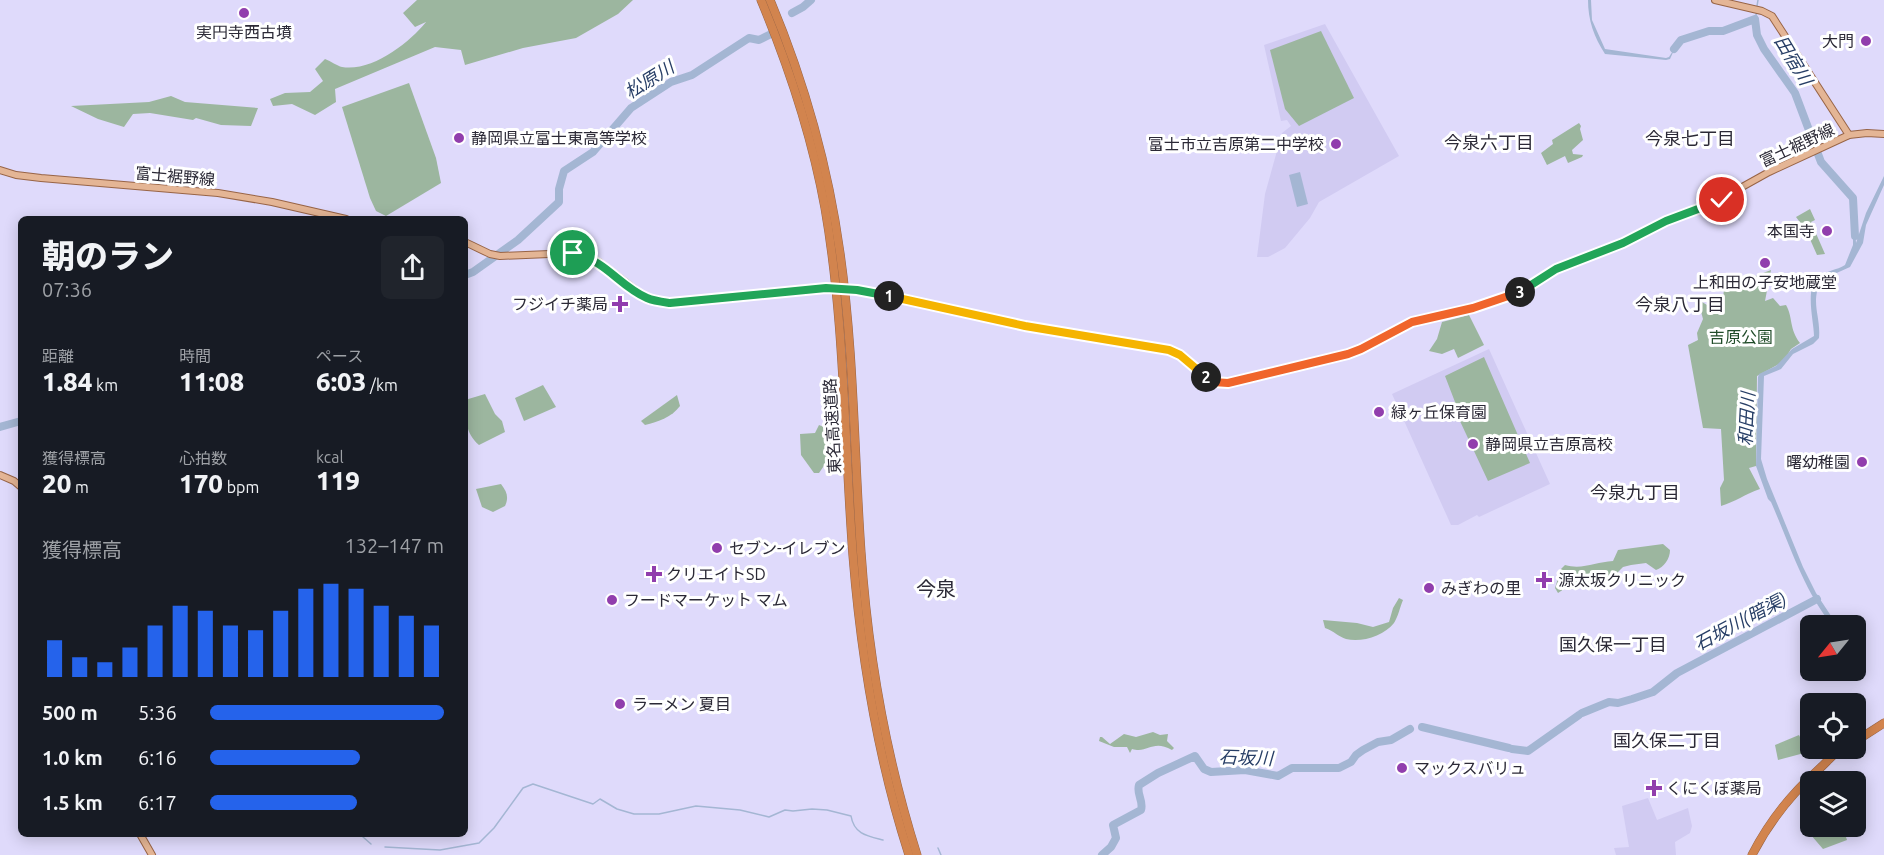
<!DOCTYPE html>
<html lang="ja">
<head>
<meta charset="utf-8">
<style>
	body { margin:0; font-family:Ubuntu,"Noto Sans JP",sans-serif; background:#20242c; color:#f1f3f6; height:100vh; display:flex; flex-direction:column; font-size:22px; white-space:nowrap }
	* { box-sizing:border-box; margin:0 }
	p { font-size:20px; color:#9ea1a6 }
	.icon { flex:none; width:33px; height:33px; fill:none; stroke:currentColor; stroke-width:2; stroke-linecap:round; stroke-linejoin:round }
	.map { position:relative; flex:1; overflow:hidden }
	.drawer { position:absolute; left:18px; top:216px; width:450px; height:621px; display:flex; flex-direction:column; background:#171b24; border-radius:9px; box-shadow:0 3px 15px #0003 }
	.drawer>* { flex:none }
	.needle { width:39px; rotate:240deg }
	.buttons { position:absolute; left:1800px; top:615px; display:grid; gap:12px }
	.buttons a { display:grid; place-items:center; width:66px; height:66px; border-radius:9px; background:#171b24; box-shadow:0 3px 15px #0003; font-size:30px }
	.pin { position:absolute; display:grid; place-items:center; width:51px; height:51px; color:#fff; margin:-26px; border:3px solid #fff; border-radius:50%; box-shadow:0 2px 6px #0007 }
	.km { position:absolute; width:30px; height:30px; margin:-15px; border-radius:50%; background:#222; color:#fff; font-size:16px; line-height:30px; text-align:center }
	.round { display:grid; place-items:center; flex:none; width:63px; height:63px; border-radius:9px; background:#20242c }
	.summary { display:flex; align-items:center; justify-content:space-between; height:102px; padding:0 24px }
	h1 { font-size:33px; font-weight:800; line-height:45px }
	.stats { display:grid; grid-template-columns:repeat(3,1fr); gap:9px; height:102px; padding:6px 24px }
	.stats div { display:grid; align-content:center }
	.stats b { font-size:26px; font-weight:800 }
	.stats small { font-size:16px; font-weight:400 }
	.stats p { font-size:16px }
	.chart { height:168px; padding:12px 24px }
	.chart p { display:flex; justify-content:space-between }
	.chart svg { width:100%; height:108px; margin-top:6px; stroke:#2563eb; stroke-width:6 }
	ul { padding:0 24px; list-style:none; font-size:20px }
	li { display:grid; grid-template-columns:96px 72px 1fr; align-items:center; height:45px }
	li i { height:15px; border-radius:8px; background:#2563eb }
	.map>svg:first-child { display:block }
</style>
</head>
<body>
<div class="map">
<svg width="1884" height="855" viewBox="0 0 1884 855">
	<rect width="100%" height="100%" fill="#dfdafb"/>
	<g fill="#d1cbf2">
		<path d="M1325,24L1399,156L1319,202L1310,218L1285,248L1268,257H1257L1265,194L1282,133L1291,126L1287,120L1281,121L1264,45Z"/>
		<path d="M1489,349L1550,484L1479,517L1477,515L1458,525H1451L1392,394Z"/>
		<path d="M1648,798L1657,820L1688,808L1692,826L1690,833L1675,842L1676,855H1616L1614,848L1629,847L1622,806Z"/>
	</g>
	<g fill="#9cb69f">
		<path d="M417,0H633L618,14L576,38L523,48L465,65L461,50L435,47L335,89L336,102L315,115L292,104L273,106L270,99L285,93L310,92L323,81L315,69L325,59C331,61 337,66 342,67C372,72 409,43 426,22L415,27L403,13Z"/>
		<path d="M1321,31L1354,98L1299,126L1285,109L1270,50Z"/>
		<path d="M409,83L436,158L441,183L386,216L376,211L370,198L342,107Z"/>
		<path d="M171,96L185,102L258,108L251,126L221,125L196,118L193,120L150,113L133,114L124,127L98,119L71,106L149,102Z"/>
		<path d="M1579,123L1581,126L1580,129L1583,140L1572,150L1573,154L1583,155L1582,157L1568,163L1565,156L1547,165L1541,153L1553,144L1552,140Z"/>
		<path d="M1810,209L1815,220L1811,222L1825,254L1817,255L1809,237H1806L1802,225L1796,217Z"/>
		<path d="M1771,270L1765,301L1773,298L1780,306L1786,305C1793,317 1789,329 1800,343L1791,349L1783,362L1757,376L1756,466L1749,468L1760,489C1745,494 1735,502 1721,506L1720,488L1724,480L1721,429L1703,428L1688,345L1698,340L1697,333L1703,319L1699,304L1702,302L1707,305L1723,300L1724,288Z"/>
		<path d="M1469,315L1484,345L1458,358L1454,349L1442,354L1429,351L1437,339L1442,322Z"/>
		<path d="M1484,357L1530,463L1488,481L1452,404L1455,402L1445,376Z"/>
		<path d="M543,385L556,407L524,421L515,398Z"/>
		<path d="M485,394L495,414L502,421L505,432L479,445C465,433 465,417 465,400Z"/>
		<path d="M677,395L680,406C672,417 658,422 645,425L641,421Z"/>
		<path d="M819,425L834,431L830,457L819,473H814L801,455L800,434L815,433Z"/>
		<path d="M501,484C507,492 509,497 505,506L493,512L482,507L476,489Z"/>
		<path d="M1663,544L1670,550C1670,559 1664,567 1656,570L1646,563L1631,565L1623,567L1609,581L1590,584L1573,583L1558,593L1555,588L1561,569L1565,565C1582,570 1596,562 1613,561L1618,550Z"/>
		<path d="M1399,598L1403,600C1400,607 1398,617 1394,623C1384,636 1361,643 1346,639C1339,637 1334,631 1325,628L1323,620L1357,623L1373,627L1389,622L1393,608Z"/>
		<path d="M1153,732L1160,735L1168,734L1167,741L1174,748L1172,750C1152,739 1148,754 1132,749L1130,753L1127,747H1114L1099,741L1100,737H1102L1110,744L1124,734L1136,737Z"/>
		<path d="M1799,735L1808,752L1778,760L1775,745Z"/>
		<path d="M1810,821V826L1833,827L1835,831L1847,827L1849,832L1845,834L1847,840L1823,849L1804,827Z"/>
	</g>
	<g fill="#a4b6d3">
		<path d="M1588,0H1591L1592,20L1605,49L1666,58L1669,57L1680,40L1681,42L1675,48L1670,59L1666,60L1605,54C1594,37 1588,20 1588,0Z"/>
		<path d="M1300,172L1308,204L1297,207L1289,175Z"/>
		<path d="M1884,176V185L1866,225L1863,243L1850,267L1821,280C1810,304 1821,315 1819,338L1813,344L1793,354L1781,369L1764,376L1761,459L1767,479L1803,567L1816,593L1835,622L1843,625H1832C1803,589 1790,545 1771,502L1768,499L1756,466L1758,377L1759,374L1776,366L1792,349L1814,336C1814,321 1804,287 1819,276C1826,271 1837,270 1845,265L1853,245V227H1855L1856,243L1866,213Z"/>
	</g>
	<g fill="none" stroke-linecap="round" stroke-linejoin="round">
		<g stroke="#a4b6d3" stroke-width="1.5">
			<path d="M1757,6L1758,0"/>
			<path d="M1755,19L1757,11"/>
			<path d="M363,837L371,844"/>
			<path d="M385,847L440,850L479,843L494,828L523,788L533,784L593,804L600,799L617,809L634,814H659L696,806L740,810L769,817L785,810L793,811L812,809L827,810L851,816C854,834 867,836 883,840"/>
			<path d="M938,848L941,855"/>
		</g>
		<g stroke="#a4b6d3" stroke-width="8">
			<path d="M792,13L803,7L811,0"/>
			<path d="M1674,49L1681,40L1709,31H1723L1755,19L1757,35L1764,49L1795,93L1821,162L1853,198L1855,236"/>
			<path d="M465,275L473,272L518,240L559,202V189L564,171L593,152L631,108L671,82L692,75L749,38L759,40L771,34"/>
			<path d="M0,427L21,421"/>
			<path d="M1582,713L1609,702L1618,703L1632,699L1653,692L1677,673L1817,599"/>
			<path d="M1422,727L1509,748"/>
			<path d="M1512,749L1528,751L1579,715"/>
			<path d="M1102,855L1111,847L1116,838L1113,825L1141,810C1144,801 1136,794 1139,785L1158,773L1195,756L1204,769L1211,772L1245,770L1278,776L1292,768H1339L1351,762L1356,755L1363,750L1378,742L1391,740L1410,729"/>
		</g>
		<g stroke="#986446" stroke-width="8">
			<g id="primary">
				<path d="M1715,0L1762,11L1772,16L1849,135"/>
				<path d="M0,170L16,175L41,178L218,193L272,202L346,219"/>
				<path d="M465,242L490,254L500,256L573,253L587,257L599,262L646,298L671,304L826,288"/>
				<path d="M853,289L1025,326L1169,350C1191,359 1203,383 1228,383L1348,353L1361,349L1412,322L1473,308L1511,296L1556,269L1623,243L1666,221L1708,206L1769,172L1849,135L1867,133L1884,134"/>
				<path d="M0,475L14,481L21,487"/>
				<path d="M140,834L152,855"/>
			</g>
		</g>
		<g stroke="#986446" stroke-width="9">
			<g id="highway">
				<path d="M761,0C789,67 812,136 825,208C845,323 844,440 853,556C861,657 878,759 909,855"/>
				<path d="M770,0C804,81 828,166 840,253C854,352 854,452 861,552C868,655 886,757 917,855"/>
				<path d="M1856,741L1884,723"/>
				<path d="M1752,855C1769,822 1790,795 1818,770C1826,763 1833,754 1842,748"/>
			</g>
		</g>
		<use href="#primary" stroke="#e4b595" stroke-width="6"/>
		<use href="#highway" stroke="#d2844e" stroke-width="8"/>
		<g stroke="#986446" stroke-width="8" stroke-linecap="butt">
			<path id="primary-bridge" d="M826,288L853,289"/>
		</g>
		<use href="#primary-bridge" stroke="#e4b595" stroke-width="6"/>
	</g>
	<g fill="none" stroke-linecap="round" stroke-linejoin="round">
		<g stroke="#fff" stroke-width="12">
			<path id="split-1" d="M573,253C607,261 619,286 647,298C654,301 663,302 670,303L826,288L857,290L889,296"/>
		</g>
		<g stroke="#fff" stroke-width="12">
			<path id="split-2" d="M889,296L1025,326L1169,350L1180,355L1206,377"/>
		</g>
		<g stroke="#fff" stroke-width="12">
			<path id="split-3" d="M1206,377L1213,382L1228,383L1348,354L1361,349L1412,322L1473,308L1520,292"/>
		</g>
		<g stroke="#fff" stroke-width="12">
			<path id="split-4" d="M1520,292L1556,269L1623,243L1666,221L1722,200"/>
		</g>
		<use href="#split-1" stroke="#22a559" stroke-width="8"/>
		<use href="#split-2" stroke="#f5b400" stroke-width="8"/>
		<use href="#split-3" stroke="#f0652b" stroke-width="8"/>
		<use href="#split-4" stroke="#22a559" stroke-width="8"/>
	</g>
	<g fill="#913ead" stroke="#fff" stroke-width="2">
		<circle cx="244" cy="13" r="6"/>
		<circle cx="1866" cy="41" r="6"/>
		<circle cx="459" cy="138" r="6"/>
		<circle cx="1336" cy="144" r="6"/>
		<circle cx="1827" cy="231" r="6"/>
		<circle cx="1765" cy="263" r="6"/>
		<path d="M617 295h6v6h6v6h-6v6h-6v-6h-6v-6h6z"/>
		<circle cx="1379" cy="412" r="6"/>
		<circle cx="1473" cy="444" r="6"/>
		<circle cx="1862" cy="462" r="6"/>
		<circle cx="717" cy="548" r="6"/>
		<path d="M651 565h6v6h6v6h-6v6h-6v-6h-6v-6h6z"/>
		<path d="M1541 571h6v6h6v6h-6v6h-6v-6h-6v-6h6z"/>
		<circle cx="1429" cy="588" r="6"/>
		<circle cx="612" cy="600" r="6"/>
		<circle cx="620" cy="704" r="6"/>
		<circle cx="1402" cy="768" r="6"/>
		<path d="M1651 779h6v6h6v6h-6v6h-6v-6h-6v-6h6z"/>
	</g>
	<g text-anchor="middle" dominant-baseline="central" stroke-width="6" stroke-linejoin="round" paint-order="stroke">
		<g font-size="16" fill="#2b2936" stroke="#fff" text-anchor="start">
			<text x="244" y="32" text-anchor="middle">実円寺西古墳</text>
			<text x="1854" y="41" text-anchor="end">大門</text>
			<text x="471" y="138">静岡県立富士東高等学校</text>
			<text x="1324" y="144" text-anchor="end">富士市立吉原第二中学校</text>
			<text x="1815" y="231" text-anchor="end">本国寺</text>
			<text x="1765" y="282" text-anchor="middle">上和田の子安地蔵堂</text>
			<text x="608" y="304" text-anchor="end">フジイチ薬局</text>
			<text x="1391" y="412">緑ヶ丘保育園</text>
			<text x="1485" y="444">静岡県立吉原高校</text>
			<text x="1850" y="462" text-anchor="end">曙幼稚園</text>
			<text x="729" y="548">セブン-イレブン</text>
			<text x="666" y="574">クリエイトSD</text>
			<text x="1558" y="580">源太坂クリニック</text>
			<text x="1441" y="588">みぎわの里</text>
			<text x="624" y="600">フードマーケット マム</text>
			<text x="632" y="704">ラーメン 夏目</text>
			<text x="1414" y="768">マックスバリュ</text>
			<text x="1666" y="788">くにくぼ薬局</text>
		</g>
		<g font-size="16" fill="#2b2936" stroke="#fff">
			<text transform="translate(1797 145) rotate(-25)">富士裾野線</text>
			<text transform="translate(175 176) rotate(5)">富士裾野線</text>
			<text transform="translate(832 426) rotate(-93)">東名高速道路</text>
		</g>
		<g font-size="16" fill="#204c29" stroke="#fff">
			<text x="1741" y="337">吉原公園</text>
		</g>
		<g font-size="18" font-style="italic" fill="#273e66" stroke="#fff">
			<text transform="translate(1794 60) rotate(59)">田宿川</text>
			<text transform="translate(649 79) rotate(-32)">松原川</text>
			<text transform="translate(1746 419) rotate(-87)">和田川</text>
			<text transform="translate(1740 621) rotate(-28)">石坂川(暗渠)</text>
			<text transform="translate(1246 757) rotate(2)">石坂川</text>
		</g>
		<g font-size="18" fill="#2b2936" stroke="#fff">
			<text x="1690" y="138">今泉七丁目</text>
			<text x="1489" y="142">今泉六丁目</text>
			<text x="1680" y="304">今泉八丁目</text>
			<text x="1635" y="492">今泉九丁目</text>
			<text x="1613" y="644">国久保一丁目</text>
			<text x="1667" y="740">国久保二丁目</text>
		</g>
		<g font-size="20" fill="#2b2936" stroke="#fff">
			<text x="936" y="588">今泉</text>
		</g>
	</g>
</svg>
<div class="buttons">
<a><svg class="needle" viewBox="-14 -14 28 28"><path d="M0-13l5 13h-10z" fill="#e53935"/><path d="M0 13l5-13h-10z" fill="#9ea1a6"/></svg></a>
<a><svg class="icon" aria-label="locate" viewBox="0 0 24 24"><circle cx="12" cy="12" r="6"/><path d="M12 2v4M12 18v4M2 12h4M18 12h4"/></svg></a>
<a><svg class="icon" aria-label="layers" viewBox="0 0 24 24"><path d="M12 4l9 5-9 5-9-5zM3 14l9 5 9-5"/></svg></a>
</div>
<div class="pin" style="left:573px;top:253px;background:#1e9e55"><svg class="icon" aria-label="arrive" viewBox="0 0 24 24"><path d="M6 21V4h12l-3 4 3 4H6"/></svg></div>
<div class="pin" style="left:1722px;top:200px;background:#d93025"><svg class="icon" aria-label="check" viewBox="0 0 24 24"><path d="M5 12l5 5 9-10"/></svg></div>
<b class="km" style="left:889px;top:296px">1</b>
<b class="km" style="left:1206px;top:377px">2</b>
<b class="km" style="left:1520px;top:292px">3</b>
<section class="drawer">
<div class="summary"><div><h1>朝のラン</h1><p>07:36</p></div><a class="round"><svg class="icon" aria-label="share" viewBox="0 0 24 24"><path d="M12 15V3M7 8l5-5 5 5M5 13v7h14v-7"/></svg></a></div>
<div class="stats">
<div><p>距離</p><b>1.84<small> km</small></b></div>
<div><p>時間</p><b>11:08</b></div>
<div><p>ペース</p><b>6:03<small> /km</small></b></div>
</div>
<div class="stats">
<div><p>獲得標高</p><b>20<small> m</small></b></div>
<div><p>心拍数</p><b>170<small> bpm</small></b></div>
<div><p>kcal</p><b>119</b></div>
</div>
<div class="chart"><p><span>獲得標高</span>132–147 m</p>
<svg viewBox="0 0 160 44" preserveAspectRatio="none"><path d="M5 44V29M15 44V36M25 44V38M35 44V32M45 44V23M55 44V15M65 44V17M75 44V23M85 44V25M95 44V17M105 44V8M115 44V6M125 44V8M135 44V15M145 44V19M155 44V23"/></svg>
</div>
<ul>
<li><b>500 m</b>5:36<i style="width:100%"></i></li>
<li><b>1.0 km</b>6:16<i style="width:64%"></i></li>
<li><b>1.5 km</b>6:17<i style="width:63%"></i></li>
</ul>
</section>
</div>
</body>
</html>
